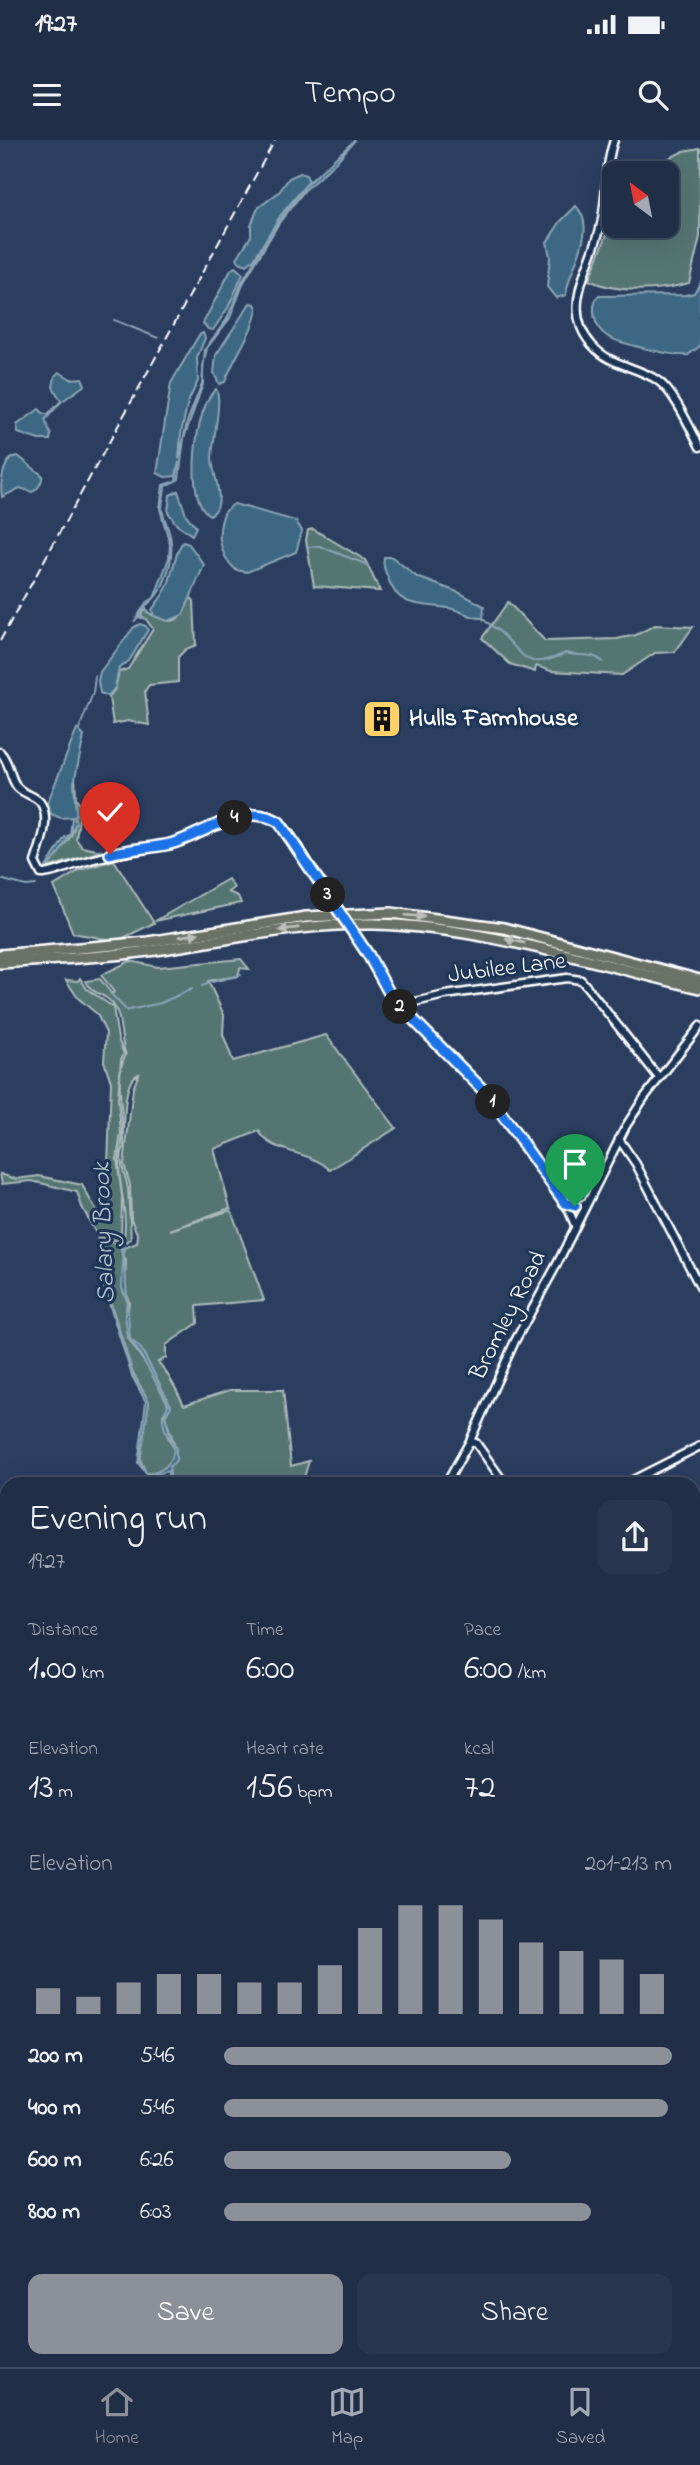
<!DOCTYPE html>
<html lang="en">
<head>
<meta charset="utf-8">
<style>
	body { margin:0; font-family:"Indie Flower",sans-serif; background:#28364f; color:#f1f3f6; height:100vh; display:flex; flex-direction:column; font-size:26px; white-space:nowrap }
	* { box-sizing:border-box; margin:0 }
	p { font-size:23px; color:#a2a8b4 }
	.icon { flex:none; width:38px; height:38px; fill:none; stroke:currentColor; stroke-width:2; stroke-linecap:round; stroke-linejoin:round }
	.map { position:relative; flex:1; overflow:hidden }
	.details { position:absolute; left:0px; top:1337px; width:700px; height:891px; display:flex; flex-direction:column; background:#202e48; border-radius:21px 21px 0 0; box-shadow:0 7px 28px #0002,0 0 0 2px #3d4a60 }
	.details>* { flex:none }
	.needle { width:46px; rotate:328deg }
	.buttons { position:absolute; left:602px; top:21px; display:grid; gap:14px }
	.buttons a { display:grid; place-items:center; width:77px; height:77px; border-radius:14px; background:#202e48; box-shadow:0 7px 28px #0002,0 0 0 2px #3d4a60; font-size:35px }
	.pin { position:absolute; display:grid; place-items:center; width:60px; height:60px; color:#fff; margin:-72px -30px; border-radius:50% 50% 50% 0; rotate:-45deg; box-shadow:0 0 7px #0007 }
	.pin .icon { rotate:45deg }
	.km { position:absolute; width:35px; height:35px; margin:-18px; border-radius:50%; background:#222; color:#fff; font-size:19px; line-height:35px; text-align:center }
	.round { display:grid; place-items:center; flex:none; width:74px; height:74px; border-radius:14px; background:#28364f }
	.headline { display:flex; align-items:center; justify-content:space-between; height:119px; padding:0 28px }
	h1 { font-size:38px; font-weight:600; line-height:52px }
	.figures { display:grid; grid-template-columns:repeat(3,1fr); gap:10px; height:119px; padding:7px 28px }
	.figures div { display:grid; align-content:center }
	.figures b { font-size:35px; font-weight:600 }
	.figures small { font-size:19px; font-weight:400 }
	.figures p { font-size:19px }
	.chart { height:196px; padding:14px 28px }
	.chart p { display:flex; justify-content:space-between }
	.chart svg { width:100%; height:126px; margin-top:7px; stroke:#8c9099; stroke-width:6 }
	.action { display:flex; gap:14px; margin-top:auto; padding:14px 28px }
	.action a { flex:1; height:80px; border-radius:14px; background:#8c9099; color:#fff; font-size:28px; font-weight:600; line-height:80px; text-align:center }
	.action a+a { background:#28364f; color:#f1f3f6 }
	ul { padding:0 28px; list-style:none; font-size:23px }
	li { display:grid; grid-template-columns:112px 84px 1fr; align-items:center; height:52px }
	li i { height:18px; border-radius:9px; background:#8c9099 }
	.status { display:flex; justify-content:space-between; align-items:center; height:49px; padding:0 35px; background:#202e48; direction:ltr }
	.status svg { height:19px; fill:currentColor }
	header { display:flex; justify-content:space-between; align-items:center; height:91px; padding:0 28px; background:#202e48; font-size:32px; font-weight:600 }
	.menu { display:flex; justify-content:space-around; align-items:center; height:98px; border-top:2px solid #3d4a60; background:#202e48; font-size:19px; color:#a2a8b4 }
	.menu a { display:grid; justify-items:center; gap:4px }
	.menu .active { color:#8c9099 }
	.map>svg:first-child { display:block }
</style>
</head>
<body>
<div class="status"><b>19:27</b><svg viewBox="0 0 49 12"><path d="M0 12V9h3v3zM5 12V6h3v6zM10 12V3h3v9zM15 12V0h3v12zM26 1h20v11H26zM47 4h2v5h-2z"/></svg></div>
<header><svg class="icon" aria-label="menu" viewBox="0 0 24 24"><path d="M4 6h16M4 12h16M4 18h16"/></svg>Tempo<svg class="icon" aria-label="search" viewBox="0 0 24 24"><circle cx="10" cy="10" r="6"/><path d="M15 15l6 6"/></svg></header>
<div class="map">
<svg width="700" height="2227" viewBox="0 0 700 2227">
	<rect width="100%" height="100%" fill="#2b3e60"/>
	<filter id="ink" filterUnits="userSpaceOnUse"><feTurbulence type="fractalNoise" baseFrequency=".0143" numOctaves="2"/><feDisplacementMap in="SourceGraphic" scale="14" xChannelSelector="R" yChannelSelector="G"/><feConvolveMatrix kernelMatrix="1 2 1 2 8 2 1 2 1" color-interpolation-filters="sRGB"/></filter>
	<g filter="url(#ink)">
		<g fill="#557473" stroke="#aabab9" stroke-width="2">
			<path d="M700,8V97L689,143C660,151 617,154 589,140L611,84L614,46V86H667V33H638L684,11Z"/>
			<path d="M313,389L365,420L380,451L314,446L306,400L308,390Z"/>
			<path d="M190,457L194,461L196,505L186,509L178,517V542L149,545L145,551L149,585L128,581L113,584L109,557L115,549L119,532L128,529L153,489L145,478L140,476L144,470C166,484 181,489 190,457Z"/>
			<path d="M508,462L545,501L617,499L636,495L655,485L693,487L675,512L655,513L622,535L551,531L536,526L535,532L510,524L482,498Z"/>
			<path d="M75,634L76,659L81,666L76,699L82,707L101,711L47,728L71,696L76,683L74,676L76,674Z"/>
			<path d="M114,720L154,783L117,801L73,793L54,746L80,730Z"/>
			<path d="M228,739L234,748L228,752L238,756L241,763L155,781Z"/>
			<path d="M241,819L249,829L240,828L238,836L208,841L224,875L223,894L233,921L326,895L396,988L330,1030C311,1010 272,1015 259,991L214,1009L230,1068L170,1090L231,1070L264,1160L197,1166L198,1183L166,1205V1218L158,1222C166,1230 179,1254 184,1265L230,1250H283L291,1326L309,1321L302,1344H171L169,1327L176,1320V1310L165,1276L171,1266L141,1209L130,1200L127,1180L129,1162L125,1149L126,1121L122,1112L124,1108L137,1103L138,1096L131,1079L130,1045L124,1024L133,948L139,934C121,940 125,989 124,1007C117,1022 126,1034 128,1049C129,1066 130,1083 131,1099L125,1102L98,1097L82,1067L77,1052L32,1041L2,1044L0,1034L16,1039L39,1036L82,1045L102,1081L111,1078L108,1025L111,942L104,921L106,893L97,874L78,858L66,840L78,841L80,838L87,849L113,867L118,899L124,914L121,919L118,959L121,993L117,1019L122,1056L121,1100L123,1101C129,1079 119,1046 119,1024C119,1013 123,1002 123,991C122,973 115,929 126,915C119,899 123,874 111,862C103,853 91,854 86,841L100,839L112,854L114,852L101,835L130,821L158,827Z"/>
			<path d="M99,1100L120,1104L123,1119V1151L127,1160L128,1198L155,1238L169,1266L163,1275C164,1282 165,1291 168,1297C170,1303 175,1306 174,1312C174,1325 158,1335 146,1333L140,1319L149,1262L132,1231L104,1142L107,1121Z"/>
			<path d="M693,1698L700,1780V1997L693,2002Z"/>
			<path d="M411,2221H664L659,2227H412Z"/>
		</g>
		<g fill="#3d6884" stroke="#8ba4b5" stroke-width="2">
			<path d="M355,0L336,22L305,50L279,83L244,142L230,178L207,208L203,226V244L184,298L179,339L165,346C165,353 162,361 162,368C163,377 168,386 170,396C175,420 165,453 145,466L148,472L144,469L139,474L146,479L138,477L134,482L146,463L154,458L169,418L170,404L160,369L163,345L176,341L179,322L176,336L165,337L157,333L171,243L199,195L203,193L205,198L197,218L198,241L188,262L181,293L179,319L187,282L202,243L205,209L227,179L242,142L278,82L307,44Z"/>
			<path d="M300,33L306,35L309,41L280,76L254,119L247,125L239,122L237,118L251,96V85L258,68L279,52L289,38Z"/>
			<path d="M576,66C599,90 569,127 566,155L556,158L547,147L550,117L547,102L561,81Z"/>
			<path d="M235,127L243,134L228,168L213,190L208,189L203,183L231,130Z"/>
			<path d="M700,143V206L688,215C676,217 616,203 607,196C594,188 590,168 598,156L685,155L694,153Z"/>
			<path d="M250,163L255,164L257,168C254,192 234,216 225,242L219,244L214,233L216,215Z"/>
			<path d="M59,232L71,239L82,238L85,245L61,262L45,280L51,295L50,300H39L18,293L17,285L39,269L44,274H48L61,261L53,247L55,236Z"/>
			<path d="M216,249C223,259 212,303 212,319C213,335 228,366 210,375C183,362 195,265 216,249Z"/>
			<path d="M18,316L42,335C43,341 38,350 32,352L20,348L2,357C0,345 2,318 18,316Z"/>
			<path d="M178,351L186,375L196,387L192,395L177,385L168,372L170,355Z"/>
			<path d="M234,364L296,381L302,391L296,412L247,432L236,430C218,414 216,392 225,371Z"/>
			<path d="M183,402L189,404L204,425L183,475L168,481L154,476L152,470C157,462 164,455 168,445C172,434 176,409 183,402Z"/>
			<path d="M384,417H392L417,437L460,453L484,466L483,478C472,479 464,472 453,469C427,463 398,471 388,438C385,431 382,424 384,417Z"/>
			<path d="M140,484L146,486L148,490L129,521L119,528L115,548L108,556L100,553L98,541L100,532L134,487Z"/>
			<path d="M77,589L84,596L74,643L76,674L74,677L76,683C68,697 59,718 45,729L65,697L70,695L72,677L61,678L51,674L47,664Z"/>
			<path d="M97,1098L107,1121L104,1142L115,1179L133,1234L149,1262L140,1322L147,1334C155,1333 162,1331 167,1325C184,1305 163,1300 163,1279C163,1273 167,1270 168,1264L139,1212L128,1198L125,1175L127,1160L122,1148L123,1119L120,1103L123,1104L130,1199L141,1209L171,1266L165,1276L171,1299L176,1308V1320L169,1327L171,1344H167L168,1331L148,1336L138,1323L146,1262L132,1236L102,1141L105,1119Z"/>
		</g>
		<g fill="none" stroke-linecap="round" stroke-linejoin="round">
			<g stroke="#8ba4b5" stroke-width="2">
				<path d="M114,180L158,198"/>
				<path d="M307,407L319,406L368,425"/>
				<path d="M483,479C488,484 495,487 501,493C527,518 526,531 566,513C578,517 593,512 603,522"/>
				<path d="M79,589L93,553L95,536"/>
				<path d="M0,739L26,746L36,745"/>
				<path d="M212,842L241,835"/>
				<path d="M202,846L209,843"/>
				<path d="M110,853L127,871"/>
				<path d="M129,870L161,863L192,849"/>
				<path d="M693,1921L700,1918"/>
			</g>
			<g stroke="#fff" stroke-width="11">
				<g id="minor">
					<path d="M614,0C605,26 607,52 602,79C596,120 557,166 592,205C610,226 636,226 657,240C674,251 690,288 700,307"/>
					<path d="M0,612C10,622 9,636 17,647C23,654 34,655 40,662C52,678 40,706 35,722L41,734C52,735 74,724 87,721C114,713 142,710 170,704C201,697 250,658 280,683C293,693 316,737 327,754"/>
					<path d="M364,809L392,858L488,955L565,1063L573,1066L585,1064"/>
					<path d="M398,866L445,855L567,838L581,840L587,847L659,938"/>
					<path d="M619,999L636,1024L700,1147"/>
					<path d="M566,1064L575,1085"/>
					<path d="M470,1301L476,1303L505,1344"/>
					<path d="M446,1344L470,1301L515,1201L556,1126L626,986L644,958L700,886"/>
					<path d="M625,1344L700,1306"/>
					<path d="M693,1582L700,1579"/>
					<path d="M0,1977L7,1966"/>
					<path d="M0,2019L7,2023"/>
					<path d="M250,2221L252,2226"/>
					<path d="M359,2221L361,2227"/>
					<path d="M287,2227L288,2221"/>
				</g>
			</g>
			<g stroke="#fff" stroke-width="14">
				<g id="highway">
					<path d="M0,815L148,802L306,777L391,773L504,788L700,840"/>
					<path d="M0,823C56,819 113,817 169,808C237,798 304,783 374,784C486,787 591,823 700,848"/>
				</g>
			</g>
			<use href="#minor" stroke="#1d3557" stroke-width="6"/>
			<use href="#highway" stroke="#6a7166" stroke-width="9"/>
			<path stroke="#fff" stroke-width="2" stroke-dasharray="10 5" stroke-linecap="butt" d="M0,501L275,0"/>
			<g stroke="#fff" stroke-width="11" stroke-linecap="butt">
				<path id="minor-bridge" d="M327,754L364,809"/>
			</g>
			<use href="#minor-bridge" stroke="#1d3557" stroke-width="6"/>
		</g>
		<defs><path id="oneway-solid" d="M-6-.8H1V-3.2L6.5 0L1 3.2V.8H-6Z" transform="scale(1.75)"/></defs>
		<g fill="#bcbfba">
			<use href="#oneway-solid" transform="translate(415 776) rotate(5)"/>
			<use href="#oneway-solid" transform="translate(289 789) rotate(173)"/>
			<use href="#oneway-solid" transform="translate(189 795) rotate(-10)"/>
			<use href="#oneway-solid" transform="translate(515 801) rotate(-168)"/>
		</g>
	</g>
	<g fill="none" stroke-linecap="round" stroke-linejoin="round" filter="url(#ink)">
		<g stroke="#fff" stroke-width="14">
			<path id="route" d="M110,714C130,709 151,708 170,704C205,695 243,660 279,682L369,816L392,858L488,955L565,1063L575,1066"/>
		</g>
		<use href="#route" stroke="#1a73e8" stroke-width="9"/>
	</g>
	<defs>
		<g id="building-square" transform="scale(2.0125)"><rect x="-9" y="-9" width="18" height="18" rx="4" fill="#ffd166" stroke="#1d3557"/><path d="M-4-6H4V6H1V3H-1V6H-4ZM-2.5-4.3h1.7v1.8h-1.7ZM.8-4.3h1.7v1.8H.8ZM-2.5-1h1.7V.8h-1.7ZM.8-1h1.7V.8H.8Z" fill="#111"/></g>
	</defs>
	<g fill-rule="evenodd">
		<use href="#building-square" x="382" y="579"/>
	</g>
	<g text-anchor="middle" dominant-baseline="central" stroke-width="6" stroke-linejoin="round" paint-order="stroke">
		<g font-size="24" font-weight="bold" fill="#fff" stroke="#1d3557" text-anchor="start">
			<text x="409" y="579">Hulls Farmhouse</text>
		</g>
		<g font-size="24" fill="#fff" stroke="#1d3557">
			<text transform="translate(507 829) rotate(-7)">Jubilee Lane</text>
			<text transform="translate(509 1176) rotate(-63)">Bromley Road</text>
		</g>
		<g font-size="26" font-style="italic" fill="#b1c3ce" stroke="#1d3557">
			<text transform="translate(105 1093) rotate(-92)">Salary Brook</text>
		</g>
	</g>
</svg>
<div class="buttons">
<a><svg class="needle" viewBox="-14 -14 28 28"><path d="M0-13l5 13h-10z" fill="#e53935"/><path d="M0 13l5-13h-10z" fill="#a2a8b4"/></svg></a>
</div>
<div class="pin" style="left:575px;top:1066px;background:#1e9e55"><svg class="icon" aria-label="arrive" viewBox="0 0 24 24"><path d="M6 21V4h12l-3 4 3 4H6"/></svg></div>
<div class="pin" style="left:110px;top:714px;background:#d93025"><svg class="icon" aria-label="check" viewBox="0 0 24 24"><path d="M5 12l5 5 9-10"/></svg></div>
<b class="km" style="left:493px;top:962px">1</b>
<b class="km" style="left:400px;top:867px">2</b>
<b class="km" style="left:328px;top:755px">3</b>
<b class="km" style="left:235px;top:678px">4</b>
<section class="details">
<div class="headline"><div><h1>Evening run</h1><p>19:27</p></div><a class="round"><svg class="icon" aria-label="share" viewBox="0 0 24 24"><path d="M12 15V3M7 8l5-5 5 5M5 13v7h14v-7"/></svg></a></div>
<div class="figures">
<div><p>Distance</p><b>1.00<small> km</small></b></div>
<div><p>Time</p><b>6:00</b></div>
<div><p>Pace</p><b>6:00<small> /km</small></b></div>
</div>
<div class="figures">
<div><p>Elevation</p><b>13<small> m</small></b></div>
<div><p>Heart rate</p><b>156<small> bpm</small></b></div>
<div><p>kcal</p><b>72</b></div>
</div>
<div class="chart"><p><span>Elevation</span>201–213 m</p>
<svg viewBox="0 0 160 44" preserveAspectRatio="none"><path d="M5 44V35M15 44V38M25 44V33M35 44V30M45 44V30M55 44V33M65 44V33M75 44V27M85 44V14M95 44V6M105 44V6M115 44V11M125 44V19M135 44V22M145 44V25M155 44V30"/></svg>
</div>
<ul>
<li><b>200 m</b>5:46<i style="width:100%"></i></li>
<li><b>400 m</b>5:46<i style="width:99%"></i></li>
<li><b>600 m</b>6:26<i style="width:64%"></i></li>
<li><b>800 m</b>6:03<i style="width:82%"></i></li>
</ul>
<div class="action"><a>Save</a><a>Share</a></div>
</section>
</div>
<nav class="menu">
<a class="active"><svg class="icon" aria-label="home" viewBox="0 0 24 24"><path d="M3 11l9-7 9 7M6 9v11h12V9"/></svg>Home</a>
<a><svg class="icon" aria-label="map" viewBox="0 0 24 24"><path d="M3 6l6-2 6 2 6-2v14l-6 2-6-2-6 2zM9 4v14M15 6v14"/></svg>Map</a>
<a><svg class="icon" aria-label="saved" viewBox="0 0 24 24"><path d="M7 4h10v16l-5-4-5 4z"/></svg>Saved</a>
</nav>
</body>
</html>
